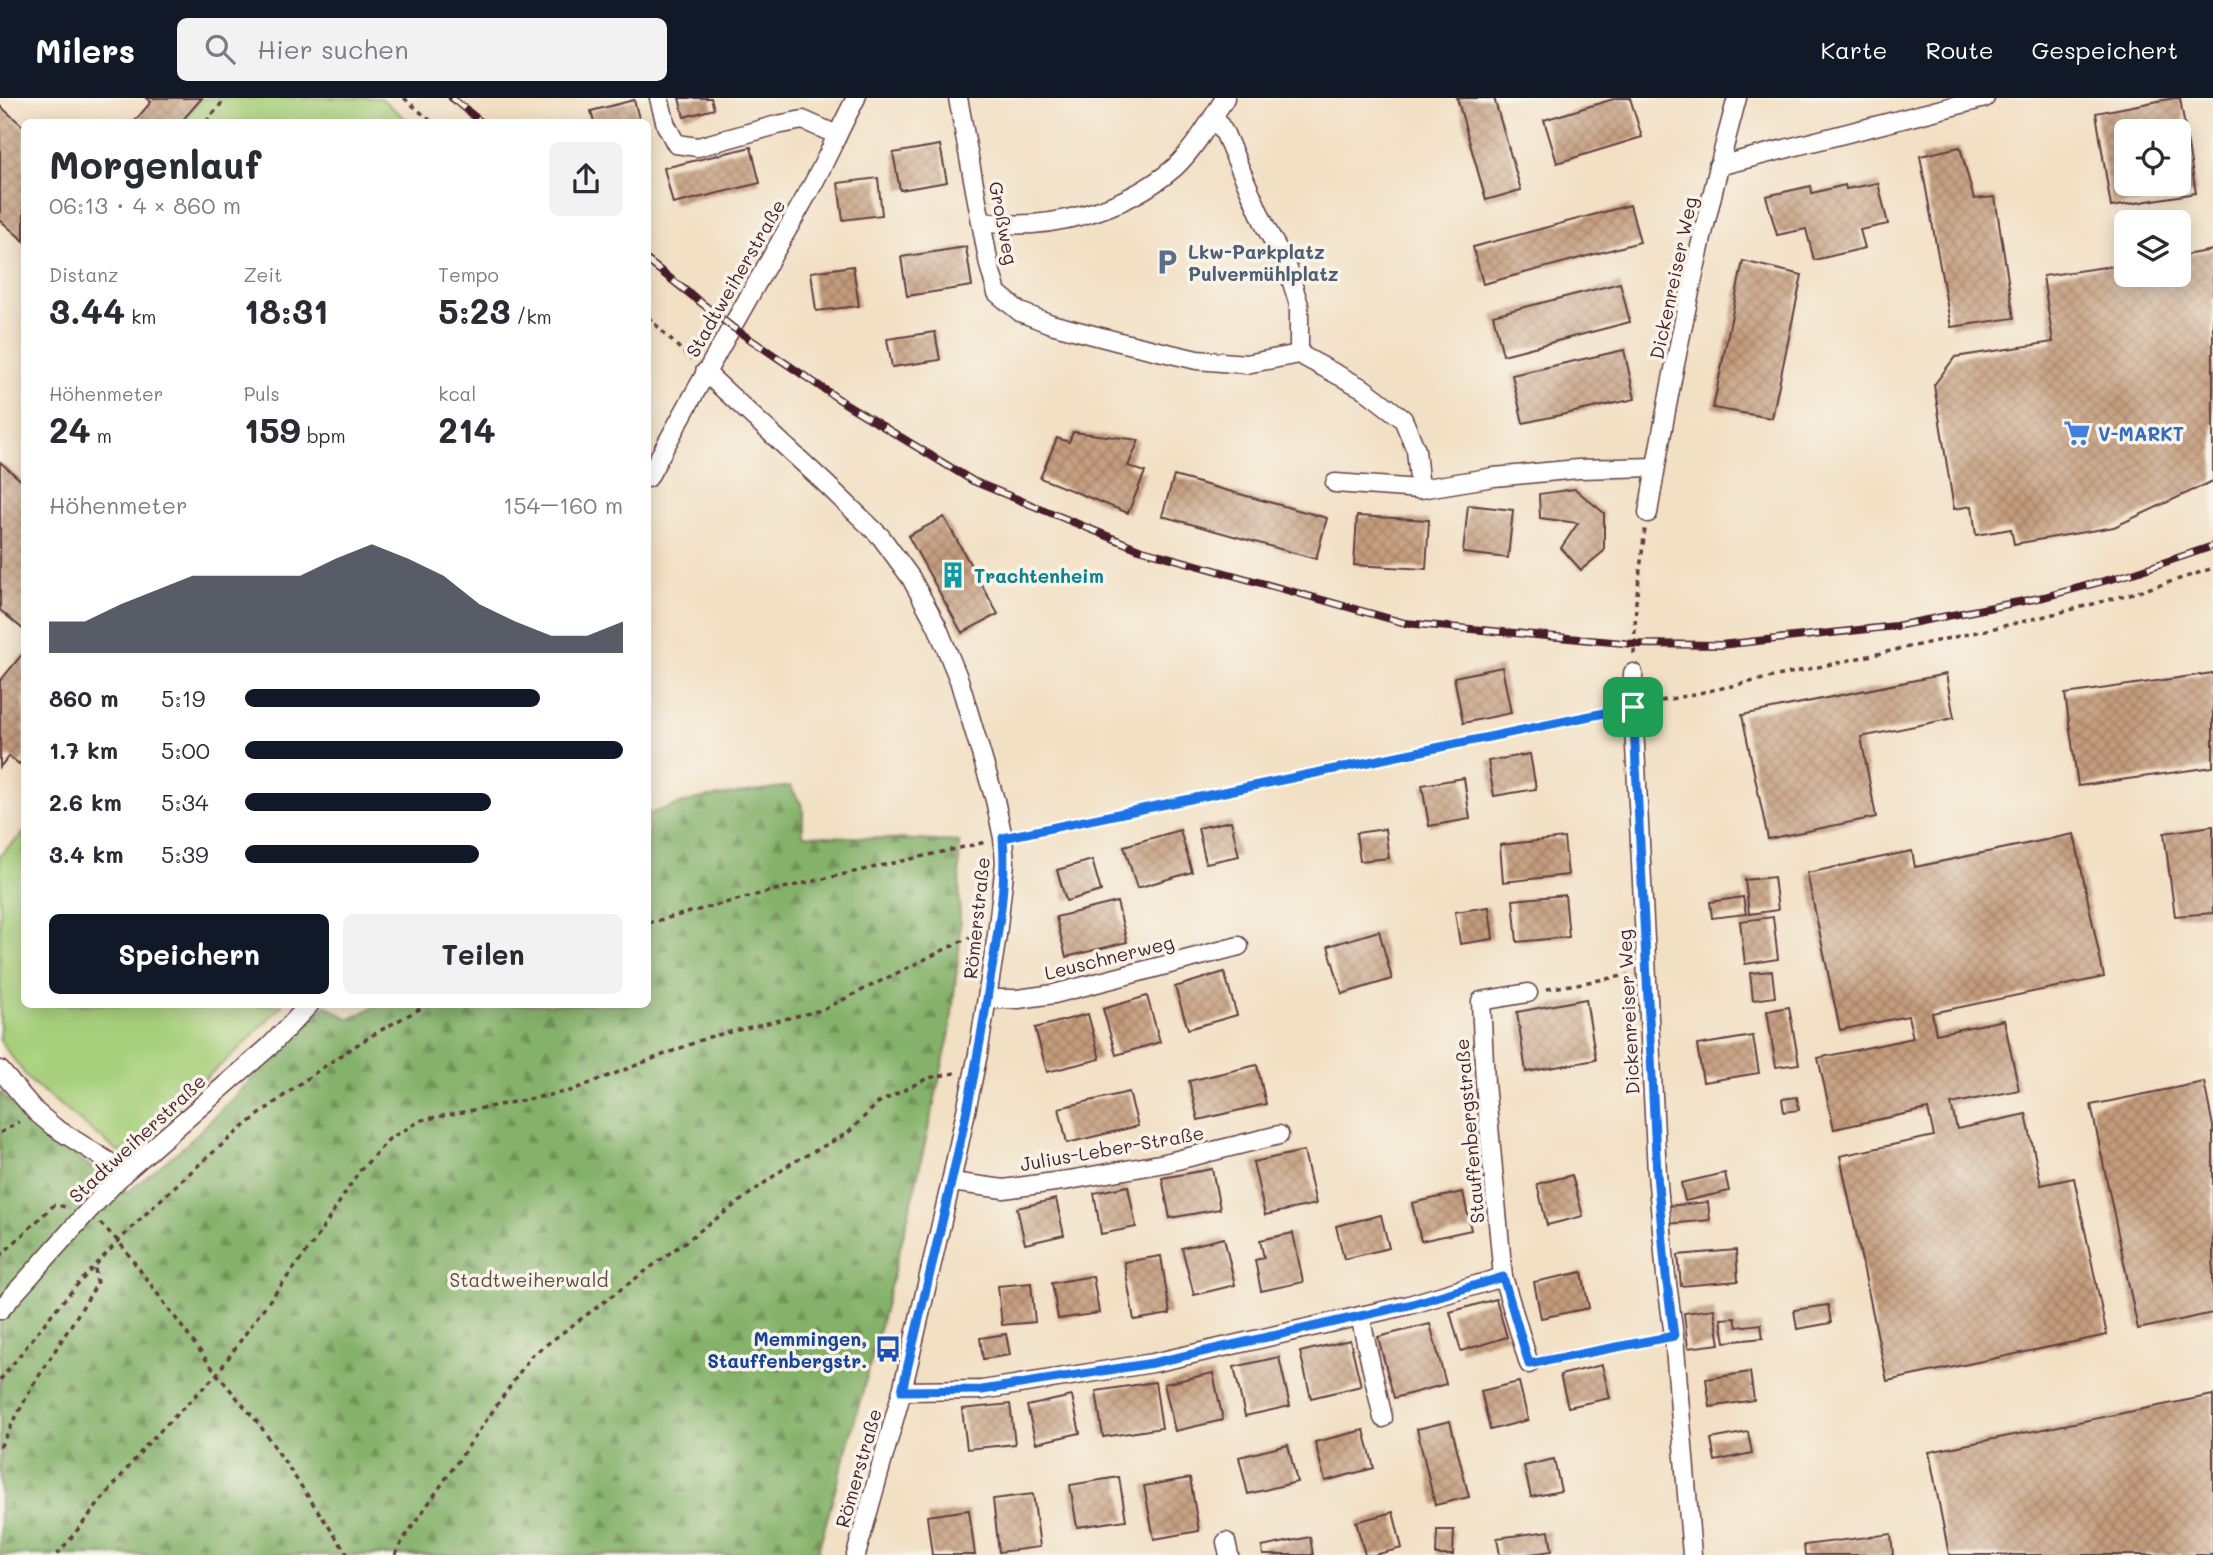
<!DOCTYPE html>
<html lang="de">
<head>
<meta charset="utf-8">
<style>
	body { margin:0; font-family:Mali,sans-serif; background:#f2f2f3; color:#2b2b33; height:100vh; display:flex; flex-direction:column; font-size:26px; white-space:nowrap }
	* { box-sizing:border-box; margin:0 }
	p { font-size:23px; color:#7c7c81 }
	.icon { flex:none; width:38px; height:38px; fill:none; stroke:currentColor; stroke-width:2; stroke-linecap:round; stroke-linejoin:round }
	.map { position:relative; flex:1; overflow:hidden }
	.details { position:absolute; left:21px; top:21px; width:630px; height:889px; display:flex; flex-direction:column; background:#fff; border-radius:10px; box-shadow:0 4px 18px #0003 }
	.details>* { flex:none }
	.fabs { position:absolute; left:2114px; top:21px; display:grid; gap:14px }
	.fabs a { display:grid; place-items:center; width:77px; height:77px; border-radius:10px; background:#fff; box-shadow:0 4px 18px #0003; font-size:35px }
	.pin { position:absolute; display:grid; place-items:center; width:60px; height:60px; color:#fff; margin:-30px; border-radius:14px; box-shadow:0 4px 10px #0006 }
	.round { display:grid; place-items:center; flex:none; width:74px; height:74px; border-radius:10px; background:#f2f2f3 }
	.overview { display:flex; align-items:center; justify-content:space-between; height:119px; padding:0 28px }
	h1 { font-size:38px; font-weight:700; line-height:52px }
	.metrics { display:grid; grid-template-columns:repeat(3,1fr); gap:10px; height:119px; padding:7px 28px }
	.metrics div { display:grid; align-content:center }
	.metrics b { font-size:35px; font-weight:700 }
	.metrics small { font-size:19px; font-weight:400 }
	.metrics p { font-size:19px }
	.chart { height:196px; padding:14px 28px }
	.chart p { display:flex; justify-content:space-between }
	.chart svg { width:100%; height:126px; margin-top:7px; fill:#111827; opacity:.7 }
	.button { display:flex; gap:14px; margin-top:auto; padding:14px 28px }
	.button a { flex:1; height:80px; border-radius:10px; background:#111827; color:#fff; font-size:28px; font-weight:700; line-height:80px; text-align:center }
	.button a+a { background:#f2f2f3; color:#2b2b33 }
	ul { padding:0 28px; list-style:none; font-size:23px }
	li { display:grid; grid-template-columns:112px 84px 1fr; align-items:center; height:52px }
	li i { height:18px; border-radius:9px; background:#111827 }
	header { display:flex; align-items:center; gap:42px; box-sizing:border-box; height:98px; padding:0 35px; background:#111827; color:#fff }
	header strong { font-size:33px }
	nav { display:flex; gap:38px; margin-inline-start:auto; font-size:24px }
	.search { width:490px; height:63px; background:#f2f2f3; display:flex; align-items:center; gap:18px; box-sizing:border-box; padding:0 24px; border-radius:10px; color:#7c7c81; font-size:26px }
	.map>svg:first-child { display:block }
</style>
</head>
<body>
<header>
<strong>Milers</strong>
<div class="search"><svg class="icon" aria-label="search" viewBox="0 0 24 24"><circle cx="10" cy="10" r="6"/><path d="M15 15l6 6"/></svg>Hier suchen</div>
<nav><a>Karte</a><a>Route</a><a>Gespeichert</a></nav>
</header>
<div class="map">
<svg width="2213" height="1457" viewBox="0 0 2213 1457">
	<defs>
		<pattern id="forest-firs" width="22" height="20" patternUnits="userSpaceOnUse" patternTransform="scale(1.75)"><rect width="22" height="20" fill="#85b26b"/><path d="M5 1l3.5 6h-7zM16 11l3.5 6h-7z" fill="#6f9058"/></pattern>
		<pattern id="building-cross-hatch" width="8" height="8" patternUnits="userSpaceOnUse" patternTransform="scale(1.75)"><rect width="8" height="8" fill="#c49c7c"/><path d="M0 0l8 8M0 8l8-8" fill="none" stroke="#a17f66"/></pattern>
	</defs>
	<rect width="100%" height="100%" fill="#f7f3e8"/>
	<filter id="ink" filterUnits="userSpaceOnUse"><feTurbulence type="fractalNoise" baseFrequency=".0143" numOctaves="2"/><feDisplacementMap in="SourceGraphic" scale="14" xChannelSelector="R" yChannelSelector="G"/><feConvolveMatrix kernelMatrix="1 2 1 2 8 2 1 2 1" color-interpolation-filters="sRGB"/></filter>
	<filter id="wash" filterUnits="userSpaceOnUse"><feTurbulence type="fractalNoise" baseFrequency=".00686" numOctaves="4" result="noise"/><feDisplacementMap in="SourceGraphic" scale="28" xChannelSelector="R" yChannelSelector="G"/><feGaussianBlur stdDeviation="1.57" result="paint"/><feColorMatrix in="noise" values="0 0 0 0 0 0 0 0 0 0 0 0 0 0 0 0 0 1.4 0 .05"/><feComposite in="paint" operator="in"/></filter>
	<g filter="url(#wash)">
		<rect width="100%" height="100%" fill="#f2e0c4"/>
		<g fill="#a7d07b" stroke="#787853" stroke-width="2">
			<path d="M202,0H381L409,24H181Z"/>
			<path d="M24,735V906L282,907L240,950L120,1055L30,983L0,943V757Z"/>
		</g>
		<path fill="url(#forest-firs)" stroke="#68684b" stroke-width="2" d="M790,688L803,709V737L959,744L960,842L950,934L912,1103L870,1267L817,1457H0V994C36,1035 83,1063 128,1094L187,1046L325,907L349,921L378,907L648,906V716L697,701Z"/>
		<g id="blocks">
			<g fill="url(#building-cross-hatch)" fill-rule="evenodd">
				<path d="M146,0H202L181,24H134L151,4Z"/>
				<path d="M679,0H711L714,11L684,19Z"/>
				<path d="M1457,0H1494L1521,92L1486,102Z"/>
				<path d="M1617,0H1630L1642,39L1557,65L1544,22Z"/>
				<path d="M2174,0H2180L2196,95L2111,109L2096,15ZM2126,33H2179V86H2126Z"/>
				<path d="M634,2L640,24H594L591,13Z"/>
				<path d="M0,8L24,29V143L0,122Z"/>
				<path d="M940,47L947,84L900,92L893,55Z"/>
				<path d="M751,49L760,85L673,106L664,70Z"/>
				<path d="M1960,49L1974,101L1995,99L2014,220L1951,229L1920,58Z"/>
				<path d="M878,80L882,117L843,122L838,85Z"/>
				<path d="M1878,85L1888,126L1860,132L1865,150L1814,162L1806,131L1777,137L1766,98L1811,88L1812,95L1845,87L1846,91Z"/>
				<path d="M1630,107L1640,144L1483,186L1473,149Z"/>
				<path d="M966,149L972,188L907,198L901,159Z"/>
				<path d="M2213,152V383L2114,429L2014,446L2011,431L1976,437L1972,408L1954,411L1934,287L1955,259L2053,244L2043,178L2126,166V177H2179V158Z"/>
				<path d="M1743,163L1802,177L1772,320L1713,310Z"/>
				<path d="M853,168L859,208L816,213L811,174Z"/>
				<path d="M1620,185L1630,224L1503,257L1493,217Z"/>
				<path d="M935,234L940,262L892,269L887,241Z"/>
				<path d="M1624,252L1635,301L1523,325L1512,277Z"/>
				<path d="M1073,334L1139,342L1128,368L1145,374L1128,415L1040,380L1057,340L1069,344Z"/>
				<path d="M0,364L24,385V532L0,512Z"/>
				<path d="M1174,378L1327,420L1316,461L1162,418Z"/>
				<path d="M1575,391L1604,415V453L1581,472L1561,450L1578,425L1540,420L1539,396Z"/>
				<path d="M1468,407L1513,412L1508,460L1463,455Z"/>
				<path d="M1357,418L1429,422L1426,471L1354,467Z"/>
				<path d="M944,419L998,516L962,535L908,438Z"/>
				<path d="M24,554V659L19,666L9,658L0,669V583Z"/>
				<path d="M1502,569L1511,615L1463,625L1454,579Z"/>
				<path d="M2213,575V669L2078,688L2065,596Z"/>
				<path d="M1946,576L1954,620L1861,639L1876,719L1768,741L1742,617Z"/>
				<path d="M1530,656L1536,691L1494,698L1488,663Z"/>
				<path d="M1464,680L1470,721L1429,728L1422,687Z"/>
				<path d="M1231,723L1239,758L1206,765L1198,730Z"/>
				<path d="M2213,728V815L2175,818L2164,735Z"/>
				<path d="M1385,731L1389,760L1360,763L1356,735Z"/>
				<path d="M1180,732L1192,774L1137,790L1124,748Z"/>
				<path d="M2074,736L2104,879L1932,915L1936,936L2004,922L2019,992L1951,1006L1957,1031L2026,1016L2041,1087L2074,1080L2107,1237L1887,1283L1840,1058L1934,1038L1928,1011L1834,1031L1818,960L1913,940L1908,918L1840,932L1807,775L1912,753L1915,769Z"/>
				<path d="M1564,740L1568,777L1503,784L1500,747Z"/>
				<path d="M1092,762L1101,793L1066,803L1057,772Z"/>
				<path d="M1774,779L1778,812L1749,816L1745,782Z"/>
				<path d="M1565,797L1569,839L1517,844L1513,802Z"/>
				<path d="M1743,799L1746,816L1712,820L1710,804Z"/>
				<path d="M1117,804L1127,844L1066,859L1056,819Z"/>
				<path d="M1489,809L1493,841L1460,846L1455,814Z"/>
				<path d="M1773,819L1778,861L1745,866L1740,823Z"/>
				<path d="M1379,833L1392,881L1342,896L1328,848Z"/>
				<path d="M1772,873L1775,899L1753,902L1750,875Z"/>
				<path d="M1224,874L1237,917L1188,931L1175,889Z"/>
				<path d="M1147,898L1160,944L1116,957L1103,911Z"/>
				<path d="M1586,901L1596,962L1526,974L1517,914Z"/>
				<path d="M1789,909L1799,966L1776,969L1767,913Z"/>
				<path d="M1088,916L1100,961L1047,974L1035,930Z"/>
				<path d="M1753,938L1759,975L1703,984L1697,947Z"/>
				<path d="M1257,967L1266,1006L1198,1022L1189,983Z"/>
				<path d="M2204,984L2213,1028V1215L2138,1231L2091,1007Z"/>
				<path d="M1129,994L1138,1028L1067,1045L1059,1010Z"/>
				<path d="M1797,999L1799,1012L1784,1014L1782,1001Z"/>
				<path d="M1304,1053L1316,1106L1265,1117L1253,1064Z"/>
				<path d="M1212,1071L1220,1111L1170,1120L1162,1080Z"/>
				<path d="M1725,1075L1729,1093L1685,1103L1681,1085Z"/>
				<path d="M1572,1077L1583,1118L1547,1127L1537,1086Z"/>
				<path d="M1128,1088L1136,1129L1101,1136L1094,1095Z"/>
				<path d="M1463,1094L1471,1132L1421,1143L1412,1105Z"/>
				<path d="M1056,1101L1064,1137L1025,1146L1017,1110Z"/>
				<path d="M1708,1104L1710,1122L1668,1126L1667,1108Z"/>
				<path d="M1381,1117L1389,1150L1344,1161L1336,1128Z"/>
				<path d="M1293,1135L1303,1184L1261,1193L1255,1162L1264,1160L1260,1142Z"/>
				<path d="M1224,1140L1235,1187L1194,1197L1182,1150Z"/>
				<path d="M1736,1152L1738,1183L1681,1188L1678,1157Z"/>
				<path d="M1161,1158L1170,1216L1134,1222L1124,1164Z"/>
				<path d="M1582,1174L1589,1210L1541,1220L1534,1184Z"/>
				<path d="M1093,1178L1099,1215L1058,1221L1052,1185Z"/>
				<path d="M1031,1185L1035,1224L1002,1227L998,1188Z"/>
				<path d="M1496,1201L1507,1239L1461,1253L1450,1214Z"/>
				<path d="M1828,1207L1831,1225L1797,1231L1794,1212Z"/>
				<path d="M1714,1211L1720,1246L1688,1250L1684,1215Z"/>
				<path d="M1735,1220L1737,1229L1761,1226L1763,1240L1725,1244L1721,1221Z"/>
				<path d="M1430,1226L1446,1286L1394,1300L1378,1239Z"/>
				<path d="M1006,1236L1010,1257L983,1261L980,1240Z"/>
				<path d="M1350,1242L1361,1288L1311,1300L1300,1254Z"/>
				<path d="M1279,1259L1290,1308L1245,1318L1234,1269Z"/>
				<path d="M1602,1267L1610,1300L1568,1309L1560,1277Z"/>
				<path d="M1750,1274L1754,1302L1710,1309L1706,1281Z"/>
				<path d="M1213,1275L1223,1322L1175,1333L1164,1286Z"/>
				<path d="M1155,1284L1162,1330L1103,1339L1096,1293Z"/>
				<path d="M1519,1284L1528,1322L1490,1332L1481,1293Z"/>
				<path d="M2213,1297V1457H1949L1929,1354Z"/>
				<path d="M1072,1298L1080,1335L1036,1345L1027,1308Z"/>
				<path d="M1010,1306L1015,1346L967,1351L962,1311Z"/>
				<path d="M1450,1323L1469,1399L1435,1407L1417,1331Z"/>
				<path d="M1364,1332L1374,1370L1325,1383L1315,1344Z"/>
				<path d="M1748,1334L1752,1355L1715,1363L1711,1341Z"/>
				<path d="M1288,1347L1297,1384L1248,1396L1239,1359Z"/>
				<path d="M1554,1361L1561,1393L1531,1399L1524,1368Z"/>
				<path d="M1119,1379L1126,1422L1077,1429L1070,1387Z"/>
				<path d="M1190,1380L1199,1433L1154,1441L1144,1388Z"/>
				<path d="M1033,1396L1040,1449L999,1454L993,1401Z"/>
				<path d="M969,1412L975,1457H932L927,1418Z"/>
				<path d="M1393,1414L1402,1450L1374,1457H1365L1356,1424Z"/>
				<path d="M1437,1432H1454L1453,1457H1436Z"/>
				<path d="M1549,1433L1552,1453L1524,1457H1500L1497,1440Z"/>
				<path d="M1891,1436L1893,1457H1805L1804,1447Z"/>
				<path d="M1310,1439L1313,1457H1263L1262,1449Z"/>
			</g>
		</g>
	</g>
	<g filter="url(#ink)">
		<use href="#blocks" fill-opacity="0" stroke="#633c42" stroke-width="2"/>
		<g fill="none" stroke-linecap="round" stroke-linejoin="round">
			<g stroke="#633c42" stroke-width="21">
				<g id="street">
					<path d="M659,0L666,27L676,46L698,49L777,27L803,22L837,37"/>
					<path d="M958,0L989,167L997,195L1020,214L1051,226L1120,244L1197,262L1246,266L1299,256L1364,291L1403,321L1416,352L1420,391"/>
					<path d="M1214,18L1225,36L1266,130L1287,168L1299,207V256"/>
					<path d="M1718,68L1985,0"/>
					<path d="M983,124C1047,134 1124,113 1174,70C1192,54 1212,21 1225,0"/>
					<path d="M705,274L826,386L881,439L911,480L937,528L959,582L995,702L1003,740L1005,765L997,837L978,956L951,1084L902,1293L856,1457"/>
					<path d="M648,380C701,281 758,184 813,86C828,58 841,28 856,0"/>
					<path d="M1335,385L1420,391L1494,379L1578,371L1655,369"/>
					<path d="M1648,415C1671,276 1700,136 1737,0"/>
					<path d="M1633,575V609L1657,1075L1666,1178L1674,1238L1692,1457"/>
					<path d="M987,901H1018L1054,896L1239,848"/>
					<path d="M0,972L36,1014L54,1029L125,1074"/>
					<path d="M951,1084L1004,1091L1069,1082L1165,1065L1279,1037"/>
					<path d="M1503,1179L1529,1266"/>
					<path d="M0,1212L88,1113L125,1074L269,949L310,906"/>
					<path d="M1360,1218L1383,1320"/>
					<path d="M902,1293L982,1292L1153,1265L1409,1207L1503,1179L1485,985L1481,903L1528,895"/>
					<path d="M1226,1444L1229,1457"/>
				</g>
			</g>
			<g stroke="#633c42" stroke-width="3.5" stroke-dasharray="5 5" stroke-linecap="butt">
				<path d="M404,0L432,24"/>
				<path d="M206,24L226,0"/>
				<path d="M648,219L691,262"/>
				<path d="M1634,556L1636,504L1645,431"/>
				<path d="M1651,605C1734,588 1817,569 1900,551C2005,528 2111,505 2213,470"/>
				<path d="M1021,737L1616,612"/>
				<path d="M648,825L779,791L986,744"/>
				<path d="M1547,891L1629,877"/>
				<path d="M0,1035L19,1024"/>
				<path d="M100,1125L119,1144L217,1276L259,1326L348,1457"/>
				<path d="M0,1158L54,1107L67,1109"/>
				<path d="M1548,1263L1658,1242"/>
				<path d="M0,1282C19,1259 37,1234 56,1211C143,1110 255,1010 368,940C387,928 409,917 429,906"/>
				<path d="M0,1349L32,1289L97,1186L95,1170"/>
				<path d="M57,1457L149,1344L217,1276L260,1215L314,1144L358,1075L389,1041L422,1022L570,993L709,939L822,912L968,840L977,839"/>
				<path d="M395,1457L403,1442L531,1258L790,1066L848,1035L878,1005L928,980L955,975"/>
			</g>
			<use href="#street" stroke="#fff" stroke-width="18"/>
			<g stroke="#4a1f2b" stroke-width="8">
				<g id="rail">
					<path d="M452,0L481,24"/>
					<path d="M648,163L732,229L846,306L973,383L1139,451L1405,525L1634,546L1720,547L1896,528L2044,499L2130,476L2213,448"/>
				</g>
			</g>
			<use href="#rail" stroke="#f7f3e8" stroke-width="5" stroke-dasharray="16" stroke-linecap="butt"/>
		</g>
	</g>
	<g fill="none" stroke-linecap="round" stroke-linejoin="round" filter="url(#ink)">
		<g stroke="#fff" stroke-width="14">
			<path id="route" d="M1633,609L1657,1076L1666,1178L1674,1238L1529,1266L1503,1179L1409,1207L1153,1265L982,1292L902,1293C933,1158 969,1025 989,888C997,840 1007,789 1003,740Z"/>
		</g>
		<use href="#route" stroke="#1a73e8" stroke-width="9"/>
	</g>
	<defs>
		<g id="parking-bare" transform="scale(2.1)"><path d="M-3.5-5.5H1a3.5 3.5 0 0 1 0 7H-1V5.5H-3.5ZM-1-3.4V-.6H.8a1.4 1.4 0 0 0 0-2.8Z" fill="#5c6f8a" stroke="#f7f3e8" stroke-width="2.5" paint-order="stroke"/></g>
		<g id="supermarket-bare" transform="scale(2.1)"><path d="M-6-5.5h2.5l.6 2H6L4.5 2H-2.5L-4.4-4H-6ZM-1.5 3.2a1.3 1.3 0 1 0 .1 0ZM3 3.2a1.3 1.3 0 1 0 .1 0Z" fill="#3f7fe0" stroke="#f7f3e8" stroke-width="2.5" paint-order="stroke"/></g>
		<g id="building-bare" transform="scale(2.1)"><path d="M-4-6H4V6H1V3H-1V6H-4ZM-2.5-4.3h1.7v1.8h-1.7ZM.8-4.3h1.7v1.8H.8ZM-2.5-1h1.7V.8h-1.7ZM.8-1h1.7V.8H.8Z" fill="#0f9aa8" stroke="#f7f3e8" stroke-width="2.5" paint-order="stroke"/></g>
		<g id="bus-bare" transform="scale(2.1)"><path d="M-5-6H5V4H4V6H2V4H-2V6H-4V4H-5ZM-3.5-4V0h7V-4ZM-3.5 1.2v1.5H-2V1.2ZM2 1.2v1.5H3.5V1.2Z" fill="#1a4fb4" stroke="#f7f3e8" stroke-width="2.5" paint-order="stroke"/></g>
	</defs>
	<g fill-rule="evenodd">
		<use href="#parking-bare" x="1167" y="164"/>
		<use href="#supermarket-bare" x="2077" y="335"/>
		<use href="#building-bare" x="953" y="477"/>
		<use href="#bus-bare" x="888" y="1251"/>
	</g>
	<g text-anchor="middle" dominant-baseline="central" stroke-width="7" stroke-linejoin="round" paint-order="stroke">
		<g font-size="19" fill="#4a1f2b" stroke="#f7f3e8">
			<text transform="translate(1004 125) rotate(79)">Großweg</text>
			<text transform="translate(735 180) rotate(-60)">Stadtweiherstraße</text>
			<text transform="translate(1673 180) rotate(-78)">Dickenreiser Weg</text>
			<text transform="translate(976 820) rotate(-84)">Römerstraße</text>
			<text transform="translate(1109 859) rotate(-14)">Leuschnerweg</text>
			<text transform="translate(1628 914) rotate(-93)">Dickenreiser Weg</text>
			<text transform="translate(1469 1033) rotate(-95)">Stauffenbergstraße</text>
			<text transform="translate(137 1040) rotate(-43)">Stadtweiherstraße</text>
			<text transform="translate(1112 1050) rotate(-10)">Julius-Leber-Straße</text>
			<text transform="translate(858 1370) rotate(-74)">Römerstraße</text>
		</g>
		<g font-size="19" font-weight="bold" fill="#4e5e75" stroke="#f7f3e8" text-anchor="start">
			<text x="1188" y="153">Lkw-Parkplatz<tspan x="1188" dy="22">Pulvermühlplatz</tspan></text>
		</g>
		<g font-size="19" font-weight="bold" fill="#366cbe" stroke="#f7f3e8" text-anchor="start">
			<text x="2098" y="335">V-MARKT</text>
		</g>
		<g font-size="19" font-weight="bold" fill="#0d838f" stroke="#f7f3e8" text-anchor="start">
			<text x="974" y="477">Trachtenheim</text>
		</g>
		<g font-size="19" fill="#614b3f" stroke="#f7f3e8">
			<text x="529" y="1181">Stadtweiherwald</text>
		</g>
		<g font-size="19" font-weight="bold" fill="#164399" stroke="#f7f3e8" text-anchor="end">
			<text x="867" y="1240">Memmingen,<tspan x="867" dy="22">Stauffenbergstr.</tspan></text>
		</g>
	</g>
</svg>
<div class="fabs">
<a><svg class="icon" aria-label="locate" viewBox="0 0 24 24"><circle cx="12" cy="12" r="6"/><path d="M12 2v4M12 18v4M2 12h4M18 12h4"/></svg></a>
<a><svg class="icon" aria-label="layers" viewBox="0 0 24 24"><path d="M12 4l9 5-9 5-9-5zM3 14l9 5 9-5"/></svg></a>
</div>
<div class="pin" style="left:1633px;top:609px;background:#1e9e55"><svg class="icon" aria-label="arrive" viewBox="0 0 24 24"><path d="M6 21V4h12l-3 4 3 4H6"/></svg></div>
<section class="details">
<div class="overview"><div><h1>Morgenlauf</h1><p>06:13 · 4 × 860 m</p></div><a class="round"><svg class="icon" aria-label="share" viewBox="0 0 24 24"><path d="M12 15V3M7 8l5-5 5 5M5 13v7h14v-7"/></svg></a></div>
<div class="metrics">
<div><p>Distanz</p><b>3.44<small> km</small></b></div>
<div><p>Zeit</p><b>18:31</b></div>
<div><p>Tempo</p><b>5:23<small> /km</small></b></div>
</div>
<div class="metrics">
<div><p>Höhenmeter</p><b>24<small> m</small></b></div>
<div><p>Puls</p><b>159<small> bpm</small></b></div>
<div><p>kcal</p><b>214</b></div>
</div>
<div class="chart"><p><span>Höhenmeter</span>154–160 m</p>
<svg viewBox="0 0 160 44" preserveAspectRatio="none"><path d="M0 44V33L10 33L20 27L30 22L40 17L50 17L60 17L70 17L80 11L90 6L100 11L110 17L120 27L130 33L140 38L150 38L160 33V44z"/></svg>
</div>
<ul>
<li><b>860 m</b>5:19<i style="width:78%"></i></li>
<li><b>1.7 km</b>5:00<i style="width:100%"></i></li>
<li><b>2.6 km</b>5:34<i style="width:65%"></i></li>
<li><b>3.4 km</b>5:39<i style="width:62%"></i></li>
</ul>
<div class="button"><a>Speichern</a><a>Teilen</a></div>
</section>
</div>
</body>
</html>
